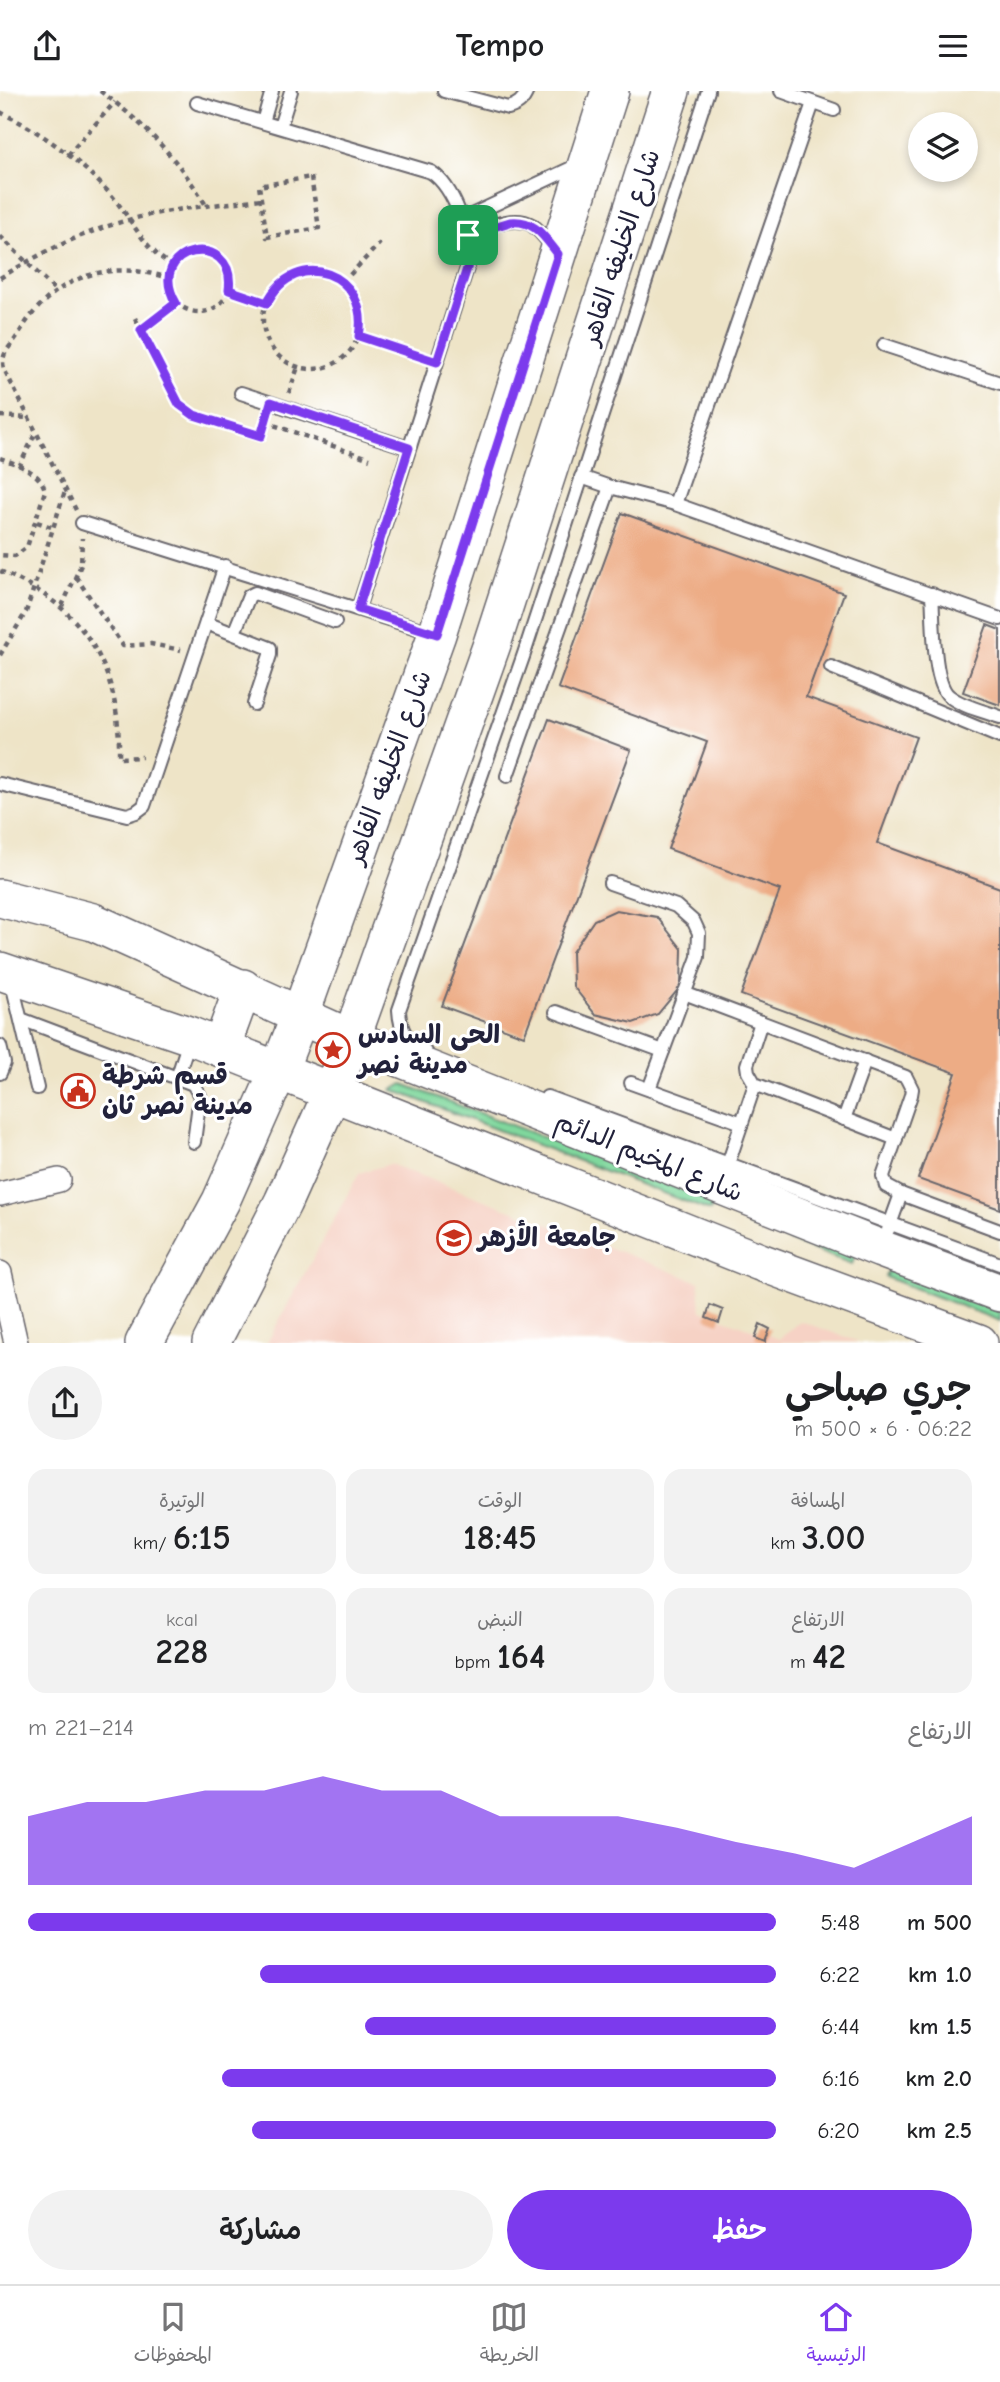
<!DOCTYPE html>
<html lang="ar">
<head>
<meta charset="utf-8">
<style>
	body { margin:0; font-family:"Comic Neue","Playpen Sans Arabic",sans-serif; background:#f2f2f2; color:#202124; direction:rtl; height:100vh; display:flex; flex-direction:column; font-size:26px; white-space:nowrap }
	* { box-sizing:border-box; margin:0 }
	p { font-size:23px; color:#757577 }
	.icon { flex:none; width:38px; height:38px; fill:none; stroke:currentColor; stroke-width:2; stroke-linecap:round; stroke-linejoin:round }
	.map { position:relative; height:1252px; overflow:hidden; direction:ltr }
	.drawer { display:flex; flex-direction:column; background:#fff; flex:1 }
	.drawer>* { flex:none }
	.tools { position:absolute; left:908px; top:21px; display:grid; gap:14px }
	.tools a { display:grid; place-items:center; width:70px; height:70px; border-radius:50%; background:#fff; box-shadow:0 4px 10px #0003; font-size:35px }
	.pin { position:absolute; display:grid; place-items:center; width:60px; height:60px; color:#fff; margin:-30px; border-radius:14px; box-shadow:0 4px 10px #0006 }
	.round { display:grid; place-items:center; flex:none; width:74px; height:74px; border-radius:37px; background:#f2f2f2 }
	.summary { display:flex; align-items:center; justify-content:space-between; height:119px; padding:0 28px }
	h1 { font-size:38px; font-weight:600; line-height:52px }
	.figures { display:grid; grid-template-columns:repeat(3,1fr); gap:10px; height:119px; padding:7px 28px }
	.figures div { display:grid; align-content:center; border-radius:18px; background:#f2f2f2; text-align:center }
	.figures b { font-size:35px; font-weight:600 }
	.figures small { font-size:19px; font-weight:400 }
	.figures p { font-size:19px }
	.chart { height:196px; padding:14px 28px }
	.chart p { display:flex; justify-content:space-between }
	.chart svg { width:100%; height:126px; margin-top:7px; fill:#7c3aed; opacity:.7 }
	.button { display:flex; gap:14px; margin-top:auto; padding:14px 28px }
	.button a { flex:1; height:80px; border-radius:42px; background:#7c3aed; color:#fff; font-size:28px; font-weight:600; line-height:80px; text-align:center }
	.button a+a { background:#f2f2f2; color:#202124 }
	ul { padding:0 28px; list-style:none; font-size:23px }
	li { display:grid; grid-template-columns:112px 84px 1fr; align-items:center; height:52px }
	li i { height:18px; border-radius:9px; background:#7c3aed }
	header { display:flex; justify-content:space-between; align-items:center; height:91px; padding:0 28px; background:#fff; font-size:32px; font-weight:600 }
	.dock { display:flex; justify-content:space-around; align-items:center; height:98px; border-top:2px solid #e0e0e0; background:#fff; font-size:19px; color:#757577 }
	.dock a { display:grid; justify-items:center; gap:4px }
	.dock .on { color:#7c3aed }
	.map>svg:first-child { display:block }
</style>
</head>
<body>
<header><svg class="icon" aria-label="menu" viewBox="0 0 24 24"><path d="M4 6h16M4 12h16M4 18h16"/></svg>Tempo<svg class="icon" aria-label="share" viewBox="0 0 24 24"><path d="M12 15V3M7 8l5-5 5 5M5 13v7h14v-7"/></svg></header>
<div class="map">
<svg width="1000" height="1252" viewBox="0 0 1000 1252">
	<rect width="100%" height="100%" fill="#fff"/>
	<filter id="ink" filterUnits="userSpaceOnUse"><feTurbulence type="fractalNoise" baseFrequency=".0143" numOctaves="2"/><feDisplacementMap in="SourceGraphic" scale="14" xChannelSelector="R" yChannelSelector="G"/><feConvolveMatrix kernelMatrix="1 2 1 2 8 2 1 2 1" color-interpolation-filters="sRGB"/></filter>
	<filter id="wash" filterUnits="userSpaceOnUse"><feTurbulence type="fractalNoise" baseFrequency=".00686" numOctaves="4" result="noise"/><feDisplacementMap in="SourceGraphic" scale="28" xChannelSelector="R" yChannelSelector="G"/><feGaussianBlur stdDeviation="1.57" result="paint"/><feColorMatrix in="noise" values="0 0 0 0 0 0 0 0 0 0 0 0 0 0 0 0 0 1.4 0 .05"/><feComposite in="paint" operator="in"/></filter>
	<g filter="url(#wash)">
		<rect width="100%" height="100%" fill="#eee4c7"/>
		<path fill="#f6d2c5" d="M390,1073L699,1191L701,1220L707,1222L710,1214L723,1219L721,1227L757,1240L760,1233L770,1238L768,1244L779,1248L800,1230L859,1251L267,1252L359,1082Z"/>
		<g fill="#80d89d" stroke="#517d6c" stroke-width="2">
			<path d="M403,993L714,1111L710,1120L393,999Z"/>
			<path d="M753,1125L855,1164L852,1173L749,1135Z"/>
			<path d="M889,1177L1000,1219V1230L885,1186Z"/>
		</g>
		<g id="blocks">
			<g fill="#edac85">
				<path d="M622,422L844,502L806,606L916,646L877,752L1000,797V1118L918,1088L956,982L741,904L780,799L668,758L707,651L558,597Z"/>
				<path d="M987,534L1000,539V614L963,601Z"/>
				<path d="M549,628L631,659L524,945L442,915Z"/>
				<path d="M616,819L657,826L682,858L681,895L658,923L633,932L595,923L573,895L572,861L594,829Z"/>
				<path d="M710,1214L723,1219L719,1232L706,1227Z"/>
				<path d="M760,1233L770,1238L765,1251L755,1247Z"/>
			</g>
		</g>
	</g>
	<g filter="url(#ink)">
		<use href="#blocks" fill-opacity="0" stroke="#69666c" stroke-width="2"/>
		<g fill="none" stroke-linecap="round" stroke-linejoin="round">
			<g stroke="#69666c" stroke-width="16">
				<g id="lane">
					<path d="M444,0L508,17C518,14 523,10 527,0"/>
					<path d="M781,0L834,19"/>
					<path d="M197,12L431,81C454,96 471,145 469,171L358,518"/>
					<path d="M263,31L272,0"/>
					<path d="M280,36L291,0"/>
					<path d="M461,129L578,74"/>
					<path d="M468,144C486,137 514,123 532,134C541,140 548,151 555,159"/>
					<path d="M884,254L1000,292"/>
					<path d="M241,302L409,357"/>
					<path d="M581,386L610,396L675,413L1000,528"/>
					<path d="M675,413L813,12"/>
					<path d="M82,432L433,542"/>
					<path d="M932,503C934,526 932,591 949,605C963,616 984,620 1000,626"/>
					<path d="M206,532L270,557V564L254,613"/>
					<path d="M234,542L249,505L255,502L335,531"/>
					<path d="M831,576L1000,646"/>
					<path d="M507,685L610,396"/>
					<path d="M0,693L127,724L136,721L144,715L225,475"/>
					<path d="M610,792L676,815L694,831L699,842L698,866L649,998"/>
					<path d="M11,888L37,997"/>
					<path d="M684,902L906,986L912,998L911,1004L883,1085L886,1095L901,1103L1000,1140"/>
					<path d="M556,921L663,960"/>
					<path d="M21,928L193,993L200,1005L194,1051"/>
					<path d="M761,931L747,974L748,981L755,993L896,1048"/>
					<path d="M0,955L4,972L0,982"/>
					<path d="M425,961C407,951 400,939 399,919L524,563L708,0"/>
					<path d="M177,987L190,947"/>
					<path d="M631,992L742,1032"/>
					<path d="M547,1006L1000,1173"/>
					<path d="M844,1028L865,970"/>
					<path d="M728,1073L755,993"/>
					<path d="M888,1139L901,1103"/>
				</g>
			</g>
			<g stroke="#69666c" stroke-width="26">
				<g id="street">
					<path d="M0,1103L59,1089"/>
					<path d="M0,1182L16,1252"/>
				</g>
			</g>
			<g stroke="#69666c" stroke-width="40">
				<g id="primary">
					<path d="M0,807L93,831L352,948L881,1158L1000,1202"/>
					<path d="M0,880L191,945L760,1171L979,1252"/>
					<path d="M221,957L243,897"/>
					<path d="M144,1252L221,1110L278,981L300,925L437,543L610,0"/>
					<path d="M211,1252L283,1111L332,1002L492,553L671,0"/>
				</g>
			</g>
			<g stroke="#69666c" stroke-width="4.5" stroke-dasharray="5 5" stroke-linecap="butt">
				<path d="M100,0C143,31 180,70 207,116"/>
				<path d="M0,21C42,41 81,70 112,105C132,128 144,159 172,174"/>
				<path d="M68,64L115,11"/>
				<path d="M311,86L319,137L267,146L259,95Z"/>
				<path d="M0,145L56,200"/>
				<circle cx="199" cy="190" r="31"/>
				<circle cx="312" cy="229" r="49"/>
				<path d="M0,187C48,157 98,134 154,123C189,116 225,113 261,108"/>
				<path d="M343,191L380,152"/>
				<path d="M229,199L267,212"/>
				<path d="M135,227L179,313L194,324L261,345L266,326"/>
				<path d="M141,239L176,212"/>
				<path d="M359,245L423,266"/>
				<path d="M289,302L298,276"/>
				<path d="M0,325L28,327"/>
				<path d="M265,331L370,368"/>
				<path d="M0,367C16,373 42,381 45,400L27,456L15,465L0,464"/>
				<path d="M19,376L36,341"/>
				<path d="M76,419L4,278C0,262 10,257 18,244C51,187 105,167 168,187"/>
				<path d="M37,431L54,437"/>
				<path d="M0,480C84,515 121,576 119,667L142,666"/>
				<path d="M76,486L123,555L151,553L181,559"/>
				<path d="M62,515L81,474L82,447"/>
				<path d="M0,564L26,521L65,400"/>
			</g>
			<use href="#lane" stroke="#fff" stroke-width="12"/>
			<use href="#street" stroke="#fff" stroke-width="23"/>
			<use href="#primary" stroke="#fff" stroke-width="37"/>
		</g>
	</g>
	<g fill="none" stroke-linecap="round" stroke-linejoin="round" filter="url(#ink)">
		<g stroke="#fff" stroke-width="14">
			<path id="route" d="M510,131C535,128 545,147 558,163L437,543L358,518L409,357L271,311L261,345L194,324L179,313L141,239L176,212C143,154 237,138 229,199L267,212C296,154 371,182 359,245L437,271L469,171L468,144Z"/>
		</g>
		<use href="#route" stroke="#7c3aed" stroke-width="9"/>
	</g>
	<defs>
		<g id="sight-ring" transform="scale(1.75)"><circle r="9.5" fill="#fff" stroke="#c8321e" stroke-width="1.5"/><path d="M0-6L1.8-2.2L6-1.7L2.9 1.2L3.7 5.4L0 3.3L-3.7 5.4L-2.9 1.2L-6-1.7L-1.8-2.2Z" fill="#c8321e"/></g>
		<g id="civic-ring" transform="scale(1.75)"><circle r="9.5" fill="#fff" stroke="#c8321e" stroke-width="1.5"/><path d="M-.6-6.5H3V-4.5H.6V-3L4-1V1h2V6H-6V1h2V-1L-.6-3ZM-1.2 2.5V6h2.4V2.5Z" fill="#c8321e"/></g>
		<g id="university-ring" transform="scale(1.75)"><circle r="9.5" fill="#fff" stroke="#c8321e" stroke-width="1.5"/><path d="M0-5L7-2L0 1L-7-2ZM-4 1L0 2.5L4 1V4Q0 6-4 4Z" fill="#c8321e"/></g>
	</defs>
	<g fill-rule="evenodd">
		<use href="#sight-ring" x="333" y="959"/>
		<use href="#civic-ring" x="78" y="1000"/>
		<use href="#university-ring" x="454" y="1147"/>
	</g>
	<g text-anchor="middle" dominant-baseline="central" stroke-width="6" stroke-linejoin="round" paint-order="stroke">
		<g font-size="26" fill="#22223b" stroke="#fff">
			<text transform="translate(621 156) rotate(-72)">شارع الخليفه القاهر</text>
			<text transform="translate(389 676) rotate(-70)">شارع الخليفه القاهر</text>
			<text transform="translate(649 1066) rotate(22)">شارع المخيم الدائم</text>
		</g>
		<g font-size="26" font-weight="bold" fill="#22223b" stroke="#fff" text-anchor="start">
			<text x="358" y="944">الحى السادس<tspan x="358" dy="30">مدينة نصر</tspan></text>
			<text x="102" y="985">قسم شرطة<tspan x="102" dy="30">مدينة نصر ثان</tspan></text>
			<text x="478" y="1147">جامعة الأزهر</text>
		</g>
	</g>
</svg>
<div class="tools">
<a><svg class="icon" aria-label="layers" viewBox="0 0 24 24"><path d="M12 4l9 5-9 5-9-5zM3 14l9 5 9-5"/></svg></a>
</div>
<div class="pin" style="left:468px;top:144px;background:#1e9e55"><svg class="icon" aria-label="arrive" viewBox="0 0 24 24"><path d="M6 21V4h12l-3 4 3 4H6"/></svg></div>
</div>
<section class="drawer">
<div class="summary"><div><h1>جري صباحي</h1><p>06:22 · 6 × 500 m</p></div><a class="round"><svg class="icon" aria-label="share" viewBox="0 0 24 24"><path d="M12 15V3M7 8l5-5 5 5M5 13v7h14v-7"/></svg></a></div>
<div class="figures">
<div><p>المسافة</p><b>3.00<small> km</small></b></div>
<div><p>الوقت</p><b>18:45</b></div>
<div><p>الوتيرة</p><b>6:15<small> /km</small></b></div>
</div>
<div class="figures">
<div><p>الارتفاع</p><b>42<small> m</small></b></div>
<div><p>النبض</p><b>164<small> bpm</small></b></div>
<div><p>kcal</p><b>228</b></div>
</div>
<div class="chart"><p><span>الارتفاع</span>214–221 m</p>
<svg viewBox="0 0 160 44" preserveAspectRatio="none"><path d="M0 44V20L10 15L20 15L30 11L40 11L50 6L60 11L70 11L80 20L90 20L100 20L110 24L120 29L130 33L140 38L150 29L160 20V44z"/></svg>
</div>
<ul>
<li><b>500 m</b>5:48<i style="width:100%"></i></li>
<li><b>1.0 km</b>6:22<i style="width:69%"></i></li>
<li><b>1.5 km</b>6:44<i style="width:55%"></i></li>
<li><b>2.0 km</b>6:16<i style="width:74%"></i></li>
<li><b>2.5 km</b>6:20<i style="width:70%"></i></li>
</ul>
<div class="button"><a>حفظ</a><a>مشاركة</a></div>
</section>
<nav class="dock">
<a class="on"><svg class="icon" aria-label="home" viewBox="0 0 24 24"><path d="M3 11l9-7 9 7M6 9v11h12V9"/></svg>الرئيسية</a>
<a><svg class="icon" aria-label="map" viewBox="0 0 24 24"><path d="M3 6l6-2 6 2 6-2v14l-6 2-6-2-6 2zM9 4v14M15 6v14"/></svg>الخريطة</a>
<a><svg class="icon" aria-label="saved" viewBox="0 0 24 24"><path d="M7 4h10v16l-5-4-5 4z"/></svg>المحفوظات</a>
</nav>
</body>
</html>
